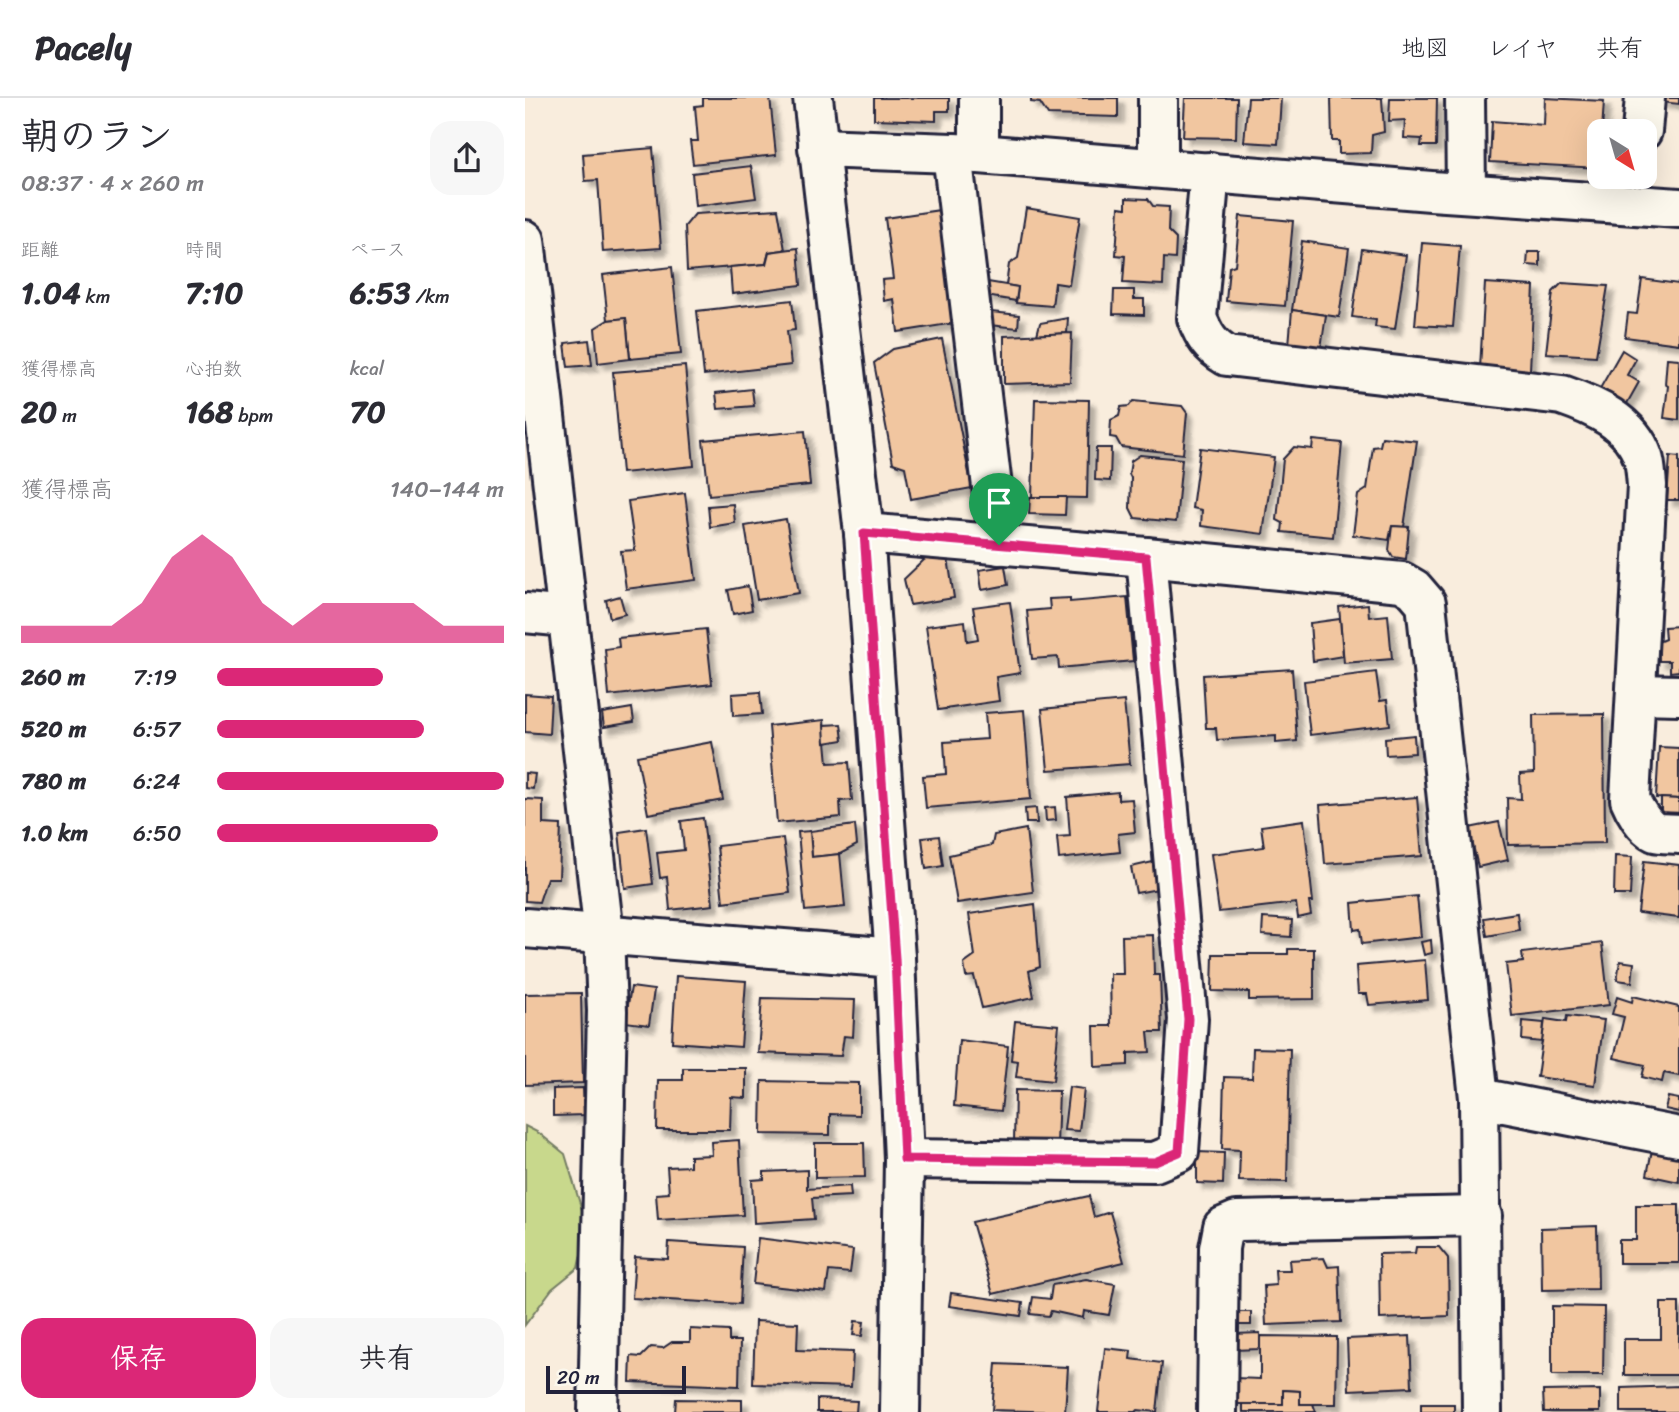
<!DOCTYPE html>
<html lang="ja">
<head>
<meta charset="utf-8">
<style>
	body { margin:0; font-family:Sriracha,"Klee One",sans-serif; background:#f7f7f7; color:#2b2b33; height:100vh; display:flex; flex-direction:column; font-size:26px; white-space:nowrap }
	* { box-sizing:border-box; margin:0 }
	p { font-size:23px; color:#7c7c81 }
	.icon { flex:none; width:38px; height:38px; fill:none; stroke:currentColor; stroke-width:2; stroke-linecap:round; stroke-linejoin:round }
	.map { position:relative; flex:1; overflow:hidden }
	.details { display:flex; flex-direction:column; background:#fff; width:525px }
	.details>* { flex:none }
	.needle { width:46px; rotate:143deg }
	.buttons { position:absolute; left:1062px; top:21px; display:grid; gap:14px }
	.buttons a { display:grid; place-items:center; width:70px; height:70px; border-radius:14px; background:#fff; box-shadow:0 7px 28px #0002; font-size:35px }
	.scale { position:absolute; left:21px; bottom:18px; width:140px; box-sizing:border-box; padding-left:7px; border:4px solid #22223b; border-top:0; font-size:19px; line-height:24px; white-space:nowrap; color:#22223b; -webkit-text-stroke:5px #fbf7ec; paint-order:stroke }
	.pin { position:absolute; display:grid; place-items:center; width:60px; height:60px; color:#fff; margin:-72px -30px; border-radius:50% 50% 50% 0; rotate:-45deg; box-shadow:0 0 7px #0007 }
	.pin .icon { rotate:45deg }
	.round { display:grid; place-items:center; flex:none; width:74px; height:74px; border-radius:21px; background:#f7f7f7 }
	.overview { display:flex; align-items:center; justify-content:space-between; height:119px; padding:0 21px }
	h1 { font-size:38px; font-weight:700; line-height:52px }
	.stats { display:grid; grid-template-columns:repeat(3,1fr); gap:10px; height:119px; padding:7px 21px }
	.stats div { display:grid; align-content:center }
	.stats b { font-size:30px; font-weight:700 }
	.stats small { font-size:19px; font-weight:400 }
	.stats p { font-size:19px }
	.chart { height:196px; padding:14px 21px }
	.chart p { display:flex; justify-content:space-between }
	.chart svg { width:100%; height:126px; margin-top:7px; fill:#db2777; opacity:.7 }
	.primary-button { display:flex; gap:14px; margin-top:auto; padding:14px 21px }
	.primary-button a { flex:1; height:80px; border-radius:21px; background:#db2777; color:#fff; font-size:28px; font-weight:700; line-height:80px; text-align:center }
	.primary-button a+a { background:#f7f7f7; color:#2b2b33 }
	ul { padding:0 21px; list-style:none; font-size:23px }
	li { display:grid; grid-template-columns:112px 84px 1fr; align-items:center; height:52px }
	li i { height:18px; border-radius:9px; background:#db2777 }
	header { display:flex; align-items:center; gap:42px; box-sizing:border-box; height:98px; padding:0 35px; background:#fff; border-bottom:2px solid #e1e1e2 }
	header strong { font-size:33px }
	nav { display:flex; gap:38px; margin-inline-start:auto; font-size:24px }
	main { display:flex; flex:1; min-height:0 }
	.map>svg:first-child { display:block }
</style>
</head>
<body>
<header>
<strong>Pacely</strong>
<nav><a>地図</a><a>レイヤ</a><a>共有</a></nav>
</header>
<main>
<section class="details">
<div class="overview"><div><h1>朝のラン</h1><p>08:37 · 4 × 260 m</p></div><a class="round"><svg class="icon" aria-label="share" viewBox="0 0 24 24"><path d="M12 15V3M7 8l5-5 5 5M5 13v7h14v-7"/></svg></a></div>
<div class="stats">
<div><p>距離</p><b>1.04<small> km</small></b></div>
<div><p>時間</p><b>7:10</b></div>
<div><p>ペース</p><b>6:53<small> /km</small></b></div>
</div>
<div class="stats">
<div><p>獲得標高</p><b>20<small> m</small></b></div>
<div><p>心拍数</p><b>168<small> bpm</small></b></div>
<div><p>kcal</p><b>70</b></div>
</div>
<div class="chart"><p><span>獲得標高</span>140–144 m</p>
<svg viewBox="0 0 160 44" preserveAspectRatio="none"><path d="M0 44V38L10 38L20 38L30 38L40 30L50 14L60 6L70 14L80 30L90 38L100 30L110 30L120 30L130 30L140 38L150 38L160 38V44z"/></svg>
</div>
<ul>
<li><b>260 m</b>7:19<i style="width:58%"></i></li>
<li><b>520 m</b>6:57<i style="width:72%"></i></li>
<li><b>780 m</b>6:24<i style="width:100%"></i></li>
<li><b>1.0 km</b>6:50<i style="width:77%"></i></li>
</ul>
<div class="primary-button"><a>保存</a><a>共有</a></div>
</section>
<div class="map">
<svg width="1154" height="1314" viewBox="0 0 1154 1314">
	<defs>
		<filter id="shadow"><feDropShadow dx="6" dy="6" stdDeviation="2" flood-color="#0004"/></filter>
	</defs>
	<rect width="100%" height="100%" fill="#f9eddd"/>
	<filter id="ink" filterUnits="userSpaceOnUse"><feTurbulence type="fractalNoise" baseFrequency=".0143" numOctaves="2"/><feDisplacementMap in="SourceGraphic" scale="14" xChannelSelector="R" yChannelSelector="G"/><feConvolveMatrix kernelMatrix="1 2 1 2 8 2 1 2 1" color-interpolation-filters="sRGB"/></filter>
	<g filter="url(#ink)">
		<path fill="#c8d88c" stroke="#757d64" stroke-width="2" d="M0,1028L14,1035L40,1056L62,1129L53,1170L27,1191L0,1227Z"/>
		<g fill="#f1c6a0" stroke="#22223b" stroke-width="2" filter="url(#shadow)">
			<path d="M178,0H245L251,57L168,66L165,43H173L170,8L178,7Z"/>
			<path d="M349,0H424V13H411V23L349,21Z"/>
			<path d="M506,0H593V19L523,17L515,5L506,4Z"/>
			<path d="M660,0H712L711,40L658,39Z"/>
			<path d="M723,0H756L753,46L719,44Z"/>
			<path d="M806,0H857L859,34L847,37L846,55L814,56V43H807Z"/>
			<path d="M865,0H912L911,48H896L897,41L879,40L880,22L864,23Z"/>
			<path d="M1020,0L1079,3L1077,33H1074V70L965,64L967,23L1019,27Z"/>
			<path d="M1136,0H1154V6L1136,4Z"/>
			<path d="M128,50L136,150L78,154L73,82L60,83L58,56Z"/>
			<path d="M226,68L231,100L170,108L167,75Z"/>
			<path d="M601,100L623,101L628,108L644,109L643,133L651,141L650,161L639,160L638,187L598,185L600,158L591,157L594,109L601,110Z"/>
			<path d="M501,110L555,119L544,187L530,185L527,208L491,205L493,189L481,187L484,166L493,160Z"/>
			<path d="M253,111L260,152L244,154L241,166L162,173L160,128L170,116Z"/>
			<path d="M415,112L430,225L373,234L369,201L359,203L357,182L368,181L360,120Z"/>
			<path d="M715,118L768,123L760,208L701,203L704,169L710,167Z"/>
			<path d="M777,143L824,150L814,219L767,212Z"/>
			<path d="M897,145L935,148L928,229L890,227Z"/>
			<path d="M273,150L276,187L207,196L205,169L241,166L244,154Z"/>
			<path d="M837,151L881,157L870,231L850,229L851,222L827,219Z"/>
			<path d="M1003,154H1015V168L1002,167Z"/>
			<path d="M147,169L156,256L105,261L101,220L83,222L78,177Z"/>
			<path d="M1117,181L1154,186V246L1100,239L1103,215L1112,216Z"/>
			<path d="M463,184L493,189L491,203L461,198Z"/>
			<path d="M960,185L1009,188L1005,272L955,270Z"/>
			<path d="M1037,185L1083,188L1071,258L1021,255L1028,194Z"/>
			<path d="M589,192H609V201H619V217L588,216Z"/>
			<path d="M267,202L270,232L262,233L266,267L179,277L172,213Z"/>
			<path d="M767,212L801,217L796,250L764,247Z"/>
			<path d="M466,214L494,217L493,230L464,227Z"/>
			<path d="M101,220L105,261L73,265L70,230L83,222Z"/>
			<path d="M543,220L542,235L512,237L515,225Z"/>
			<path d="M547,235L545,284L479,286V238Z"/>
			<path d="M417,241L447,390L386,401L380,369L368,365L349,265L368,251Z"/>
			<path d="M64,242L67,267L43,269L40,245Z"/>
			<path d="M1097,252L1111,261L1102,277L1114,284L1100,309L1073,294Z"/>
			<path d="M1142,260L1154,261V322L1139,320L1143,288L1140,286Z"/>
			<path d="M160,268L169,368L97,375L88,274Z"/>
			<path d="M227,291L229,308L193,311L191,295Z"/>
			<path d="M510,301L564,302L562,400L507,399Z"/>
			<path d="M608,303L657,308L662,315L658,356L596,349L591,340L585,339L586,322L594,318L596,309L604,308Z"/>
			<path d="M280,333L285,387L184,397L178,342Z"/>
			<path d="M857,339L892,343L879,429L867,428L864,442L828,437L833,397L842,391L848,349L855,348Z"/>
			<path d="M788,342L817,345L808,439L757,434L758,425L752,422L758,361L769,349L787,351Z"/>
			<path d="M571,350H586L585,383L570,382Z"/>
			<path d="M675,350L749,359L738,436L676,428L677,412L667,410Z"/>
			<path d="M615,357L657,361L651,424L610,420L605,410L606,380L604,376L606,363Z"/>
			<path d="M1145,358L1154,359V402H1142Z"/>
			<path d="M160,395L171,482L101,491L96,453L110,452L103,403Z"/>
			<path d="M505,399H541L540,417L504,416Z"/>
			<path d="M208,406L210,425L185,429L183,408Z"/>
			<path d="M261,421L274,495L232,502L220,428Z"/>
			<path d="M867,428L884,429L881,461L868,459L864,452Z"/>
			<path d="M401,460H423L429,500L385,507L379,481Z"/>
			<path d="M480,468L483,487L457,492L454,472Z"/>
			<path d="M223,488L227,512L208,516L203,492Z"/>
			<path d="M95,498L100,516L85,520L81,502Z"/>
			<path d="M602,499L608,563L534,570L533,559L507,561L502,513L525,511L524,501L545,500V504Z"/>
			<path d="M485,504L495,575L471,579L474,603L413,612L401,528L440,523L442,543L453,541L448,509Z"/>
			<path d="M843,506L844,519L863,517L867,561L819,565L814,509Z"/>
			<path d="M815,521L818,558L788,563L785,525Z"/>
			<path d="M1154,528V573L1145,574V563H1134L1133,544L1140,541L1139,529Z"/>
			<path d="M181,531L187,586L84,598L80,551L94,549L93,540Z"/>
			<path d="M767,571L772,643L751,645V638L692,642L691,630H681L678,577Z"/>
			<path d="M851,574L855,603L862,602L865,627L785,637L779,583Z"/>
			<path d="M235,594L237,616L208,618L207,596Z"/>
			<path d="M0,596L26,598L24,636L0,634Z"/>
			<path d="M599,603L605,666L523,672L517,611Z"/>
			<path d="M107,610L109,624L79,629L77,615Z"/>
			<path d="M499,612L506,701L401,710L398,678L421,676L419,644L462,641L460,615Z"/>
			<path d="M1079,616L1080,745L983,747L982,700L996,701L995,676L1009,675L1008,617Z"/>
			<path d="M299,622L303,665L324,664L327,702L315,703L316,719L252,725L244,628Z"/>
			<path d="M316,626L318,642L300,645L299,627Z"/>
			<path d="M889,637L890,655L861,657L860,640Z"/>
			<path d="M187,644L198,702L123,716L112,658Z"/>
			<path d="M1134,649L1154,650V701L1131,700Z"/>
			<path d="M0,675L10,676L8,691L0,690Z"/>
			<path d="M593,694V702L607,701L610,734L593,736L595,754L534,761L532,739L545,738L542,699Z"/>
			<path d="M892,699L897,758L800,766L795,707Z"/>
			<path d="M1136,700L1154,701V717H1136Z"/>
			<path d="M0,701L18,702V726L36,727L34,780H22L14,804L0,803Z"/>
			<path d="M530,709L531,722L521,723L520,710Z"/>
			<path d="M511,710L512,725H501L500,711Z"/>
			<path d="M178,720L188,807L145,812L142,779L135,780L132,755L159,752L156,723Z"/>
			<path d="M779,722L788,804H784L786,817L773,820L771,805L694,814L686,756L739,749L736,728Z"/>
			<path d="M974,724L983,762L953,769L944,730Z"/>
			<path d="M330,727L332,747L315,756L287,759L285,733Z"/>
			<path d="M121,730L128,786L100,790L94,734Z"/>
			<path d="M501,731L508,794L432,805L424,757L467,747L469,737Z"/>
			<path d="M285,733L287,759L315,756L320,809L280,813L273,734Z"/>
			<path d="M414,738L418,768L401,771L397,740Z"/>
			<path d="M258,740L265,795L198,804L192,748Z"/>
			<path d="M1090,758L1107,759L1105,797H1089Z"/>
			<path d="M1119,763L1154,767V820L1113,815Z"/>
			<path d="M628,764L633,791L611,795L606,769Z"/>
			<path d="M892,798L896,839L837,846L835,831L829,832L827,805Z"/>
			<path d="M510,806L515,869L504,873L509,899L457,910L449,878L441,879L439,866L450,858L444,816Z"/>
			<path d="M992,815L994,832L962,838L959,820Z"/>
			<path d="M738,820L767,822L766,839L737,837Z"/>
			<path d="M628,837L629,877H635L637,934H623L625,954L603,955V967L570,969L569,928H586L585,876H598L597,838Z"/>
			<path d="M906,842L907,855L899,857L896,844Z"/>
			<path d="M1077,845L1084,907L987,918L981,866L998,864L997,855Z"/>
			<path d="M763,851H789V901L724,902V894L687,893L688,856H763Z"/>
			<path d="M900,862L903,902L844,907L842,896H833L831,868Z"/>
			<path d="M1095,863L1109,865L1107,884L1092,882Z"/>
			<path d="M151,878L221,883L216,949L147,944Z"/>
			<path d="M106,889L129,892L124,927L100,924Z"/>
			<path d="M56,895L58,985L0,987V896Z"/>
			<path d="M1108,898L1154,909V978L1139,975L1137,984L1117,979L1120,967L1089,960L1099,919L1087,916L1092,899L1107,904Z"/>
			<path d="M237,900L330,902L328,939L319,938L316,958L233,955Z"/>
			<path d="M1042,918L1079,922L1070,987L1012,979L1020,921L1041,924Z"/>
			<path d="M490,923L534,927L528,983L491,979L493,963L486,962Z"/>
			<path d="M998,923L1019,925L1017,944L997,942Z"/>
			<path d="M434,942L483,948L476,1013L429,1008Z"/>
			<path d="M728,950L765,951L762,1084L714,1083L715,1052L697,1051L699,979L727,980Z"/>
			<path d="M158,970H221V1000L206,999L205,1032H132L133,982H158Z"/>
			<path d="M237,983L334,985V1017L305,1016V1037L236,1036Z"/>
			<path d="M544,989L559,991L554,1033L539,1032Z"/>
			<path d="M58,990L59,1017L28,1018V991Z"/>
			<path d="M490,992L534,993L532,1047L489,1046Z"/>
			<path d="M1143,999L1154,1001V1014L1140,1011Z"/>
			<path d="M214,1042L218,1117L133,1122L131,1096L144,1095L142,1069L165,1068V1058L187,1057L186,1044Z"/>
			<path d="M290,1045H339L340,1079L290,1080Z"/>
			<path d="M1127,1052L1154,1058V1084L1122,1077Z"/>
			<path d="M672,1054L699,1055L698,1086L672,1085Z"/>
			<path d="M282,1072V1091L325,1088L326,1098L287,1100L289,1121L229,1125L227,1082L239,1081V1074Z"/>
			<path d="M564,1098L569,1119L585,1114L599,1164L468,1196L447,1124Z"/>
			<path d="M1111,1107H1154V1165H1094V1142H1111Z"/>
			<path d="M1072,1128L1073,1191L1017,1192L1016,1130Z"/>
			<path d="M233,1140L328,1152L325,1175L304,1173L301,1194L228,1186Z"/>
			<path d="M144,1144L218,1149L215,1206L107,1200L110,1159L143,1161Z"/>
			<path d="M891,1149H914L923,1160L924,1218L855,1221L854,1156L890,1155Z"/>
			<path d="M799,1160L803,1169L814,1168L816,1224L741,1227L739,1188L751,1187L750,1172H765L764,1162Z"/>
			<path d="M561,1181L590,1186L584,1217L559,1213L558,1220L526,1213L524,1218L505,1216L508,1199L525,1201L527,1187Z"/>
			<path d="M426,1195L498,1205L496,1218L424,1208Z"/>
			<path d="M1136,1205H1154V1277H1099V1241H1136Z"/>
			<path d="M1027,1208L1079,1209L1078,1277H1027Z"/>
			<rect x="709" y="1214" width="17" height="13"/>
			<path d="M230,1223L273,1225L272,1252L328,1254L326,1289L228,1286Z"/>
			<path d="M330,1223L339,1224L337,1238L328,1237Z"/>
			<path d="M165,1231L204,1233V1243H215L214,1288L105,1284L106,1258L116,1259L126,1249L138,1250L147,1244H165Z"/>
			<path d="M735,1235V1251L708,1252V1236Z"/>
			<path d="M735,1238L812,1239L811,1306H775V1293L758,1292V1306H710V1280L735,1281Z"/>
			<path d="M885,1238L887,1289L824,1292L822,1241Z"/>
			<path d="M580,1250L606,1253L605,1261L637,1265L632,1314L613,1312L611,1314H573Z"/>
			<path d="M471,1266L543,1269L540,1314L467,1312Z"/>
			<path d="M1154,1288V1314H1096V1290Z"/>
			<path d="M758,1292L775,1293V1306H788L791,1314H718V1306H758Z"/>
			<path d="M1075,1292V1314H1019L1018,1293Z"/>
			<path d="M151,1301L217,1302V1314H150Z"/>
			<path d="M292,1301L332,1303L331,1314H292Z"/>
			<rect x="896" y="1306" width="33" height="8"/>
		</g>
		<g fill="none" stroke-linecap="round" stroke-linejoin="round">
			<g stroke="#22223b" stroke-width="44">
				<g id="street">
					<path d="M288,0L339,435L370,860L379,1061L375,1314"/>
					<path d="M940,0L941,95"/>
					<path d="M1117,33L1120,0"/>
					<path d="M293,50L454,56L906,93L1154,110"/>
					<path d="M427,55L474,447"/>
					<path d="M454,56V0"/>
					<path d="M633,70V0"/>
					<path d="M685,74L672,220C679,238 685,248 702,258L1037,297C1069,308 1106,324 1118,359C1121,368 1121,378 1122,387L1105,701C1109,711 1119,729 1130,734C1137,736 1147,735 1154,736"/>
					<path d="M0,142L79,837L82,913L73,1314"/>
					<path d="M339,435L621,459L877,484L889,491L901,505L954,1000L957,1314"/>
					<path d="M0,515L42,519"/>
					<path d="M1112,596L1154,597"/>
					<path d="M0,830L370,860"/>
					<path d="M954,1000L1154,1039"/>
					<path d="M379,1061L630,1064L654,1054L663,921L621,459"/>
					<path d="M692,1314L694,1150L698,1129L712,1123L957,1118"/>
				</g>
			</g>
			<use href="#street" stroke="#fbf7ec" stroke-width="38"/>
		</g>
	</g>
	<g fill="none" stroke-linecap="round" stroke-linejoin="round" filter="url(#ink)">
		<g stroke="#fff" stroke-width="14">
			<path id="route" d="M339,435L621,459L663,921L654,1054L630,1064L379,1061L370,860Z"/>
		</g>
		<use href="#route" stroke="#db2777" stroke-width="9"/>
	</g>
</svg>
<div class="buttons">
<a><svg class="needle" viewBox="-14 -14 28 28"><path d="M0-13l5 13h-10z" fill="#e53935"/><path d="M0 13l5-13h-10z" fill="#7c7c81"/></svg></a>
</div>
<div class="scale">20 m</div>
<div class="pin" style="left:474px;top:447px;background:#1e9e55"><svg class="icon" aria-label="arrive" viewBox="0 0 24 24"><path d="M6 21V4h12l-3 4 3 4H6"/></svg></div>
</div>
</main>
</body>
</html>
